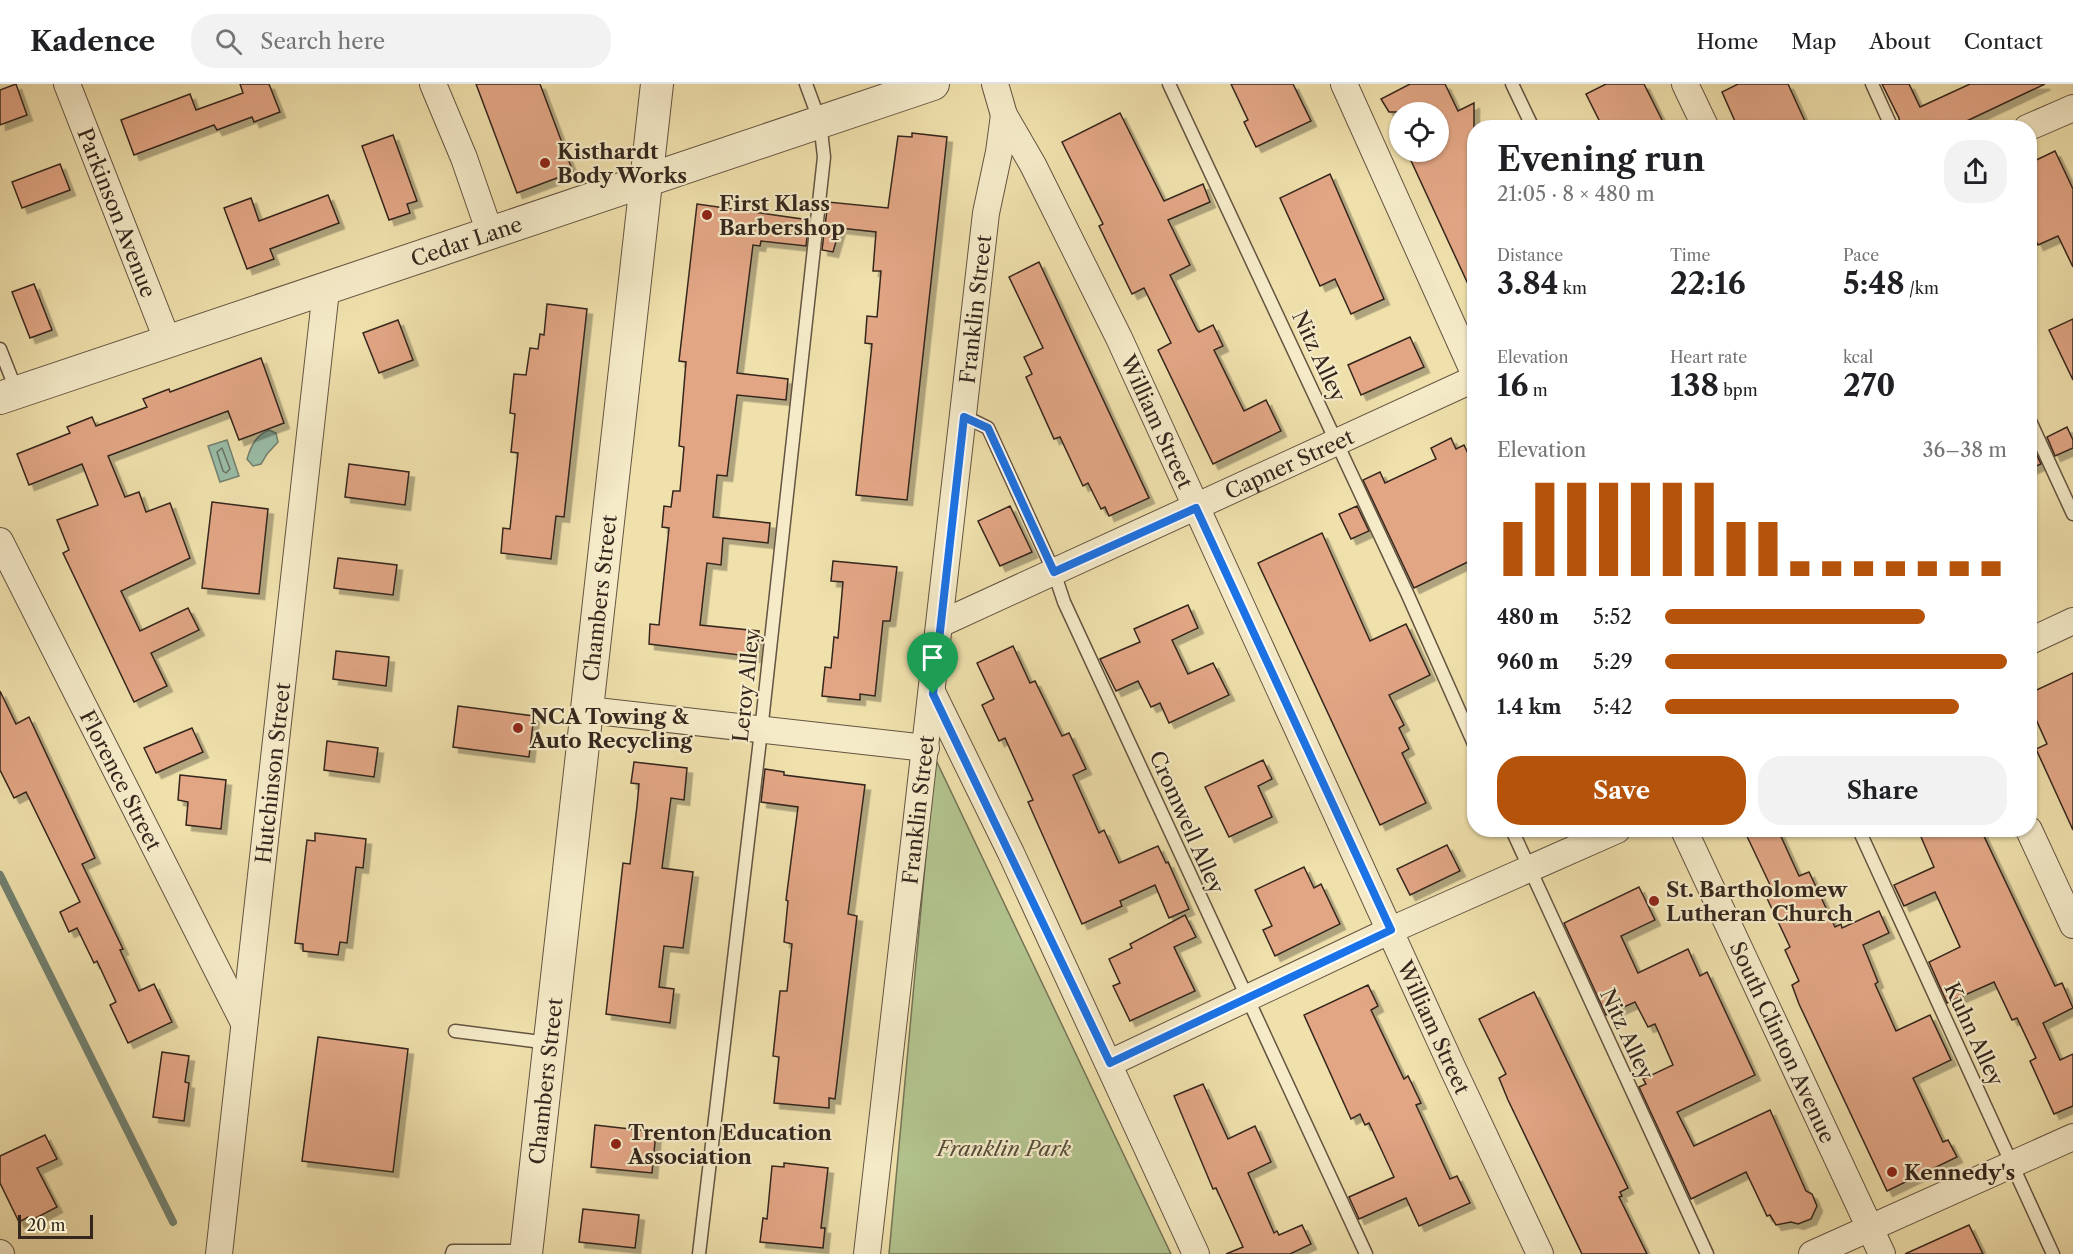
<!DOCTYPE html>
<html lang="en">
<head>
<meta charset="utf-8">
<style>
	body { margin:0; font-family:"Libre Caslon Text",serif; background:#f2f2f2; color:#202124; height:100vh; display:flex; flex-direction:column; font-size:22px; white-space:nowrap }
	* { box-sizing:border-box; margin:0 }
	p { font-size:20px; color:#757577 }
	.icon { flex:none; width:33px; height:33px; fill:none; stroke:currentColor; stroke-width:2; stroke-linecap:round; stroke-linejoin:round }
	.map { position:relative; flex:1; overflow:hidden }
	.details { position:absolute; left:1467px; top:36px; width:570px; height:717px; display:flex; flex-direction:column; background:#fff; border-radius:24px; box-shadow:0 2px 4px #0004 }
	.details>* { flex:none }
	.fabs { position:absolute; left:1389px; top:18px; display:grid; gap:12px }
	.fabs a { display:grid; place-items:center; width:60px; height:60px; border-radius:50%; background:#fff; box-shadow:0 2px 4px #0004; font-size:30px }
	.scale { position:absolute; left:18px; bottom:15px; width:75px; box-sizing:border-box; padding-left:6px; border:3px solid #35261d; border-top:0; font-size:16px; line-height:21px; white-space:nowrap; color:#35261d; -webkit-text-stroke:4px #f5ebc9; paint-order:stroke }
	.pin { position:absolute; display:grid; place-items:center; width:51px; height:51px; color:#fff; margin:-62px -26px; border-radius:50% 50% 50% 0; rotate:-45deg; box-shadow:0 0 6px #0007 }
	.pin .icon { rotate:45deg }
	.round { display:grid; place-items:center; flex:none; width:63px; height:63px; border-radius:24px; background:#f2f2f2 }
	.summary { display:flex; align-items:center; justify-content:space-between; height:102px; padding:0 30px }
	h1 { font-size:33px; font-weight:700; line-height:45px }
	.figures { display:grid; grid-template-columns:repeat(3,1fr); gap:9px; height:102px; padding:6px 30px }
	.figures div { display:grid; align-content:center }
	.figures b { font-size:30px; font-weight:700 }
	.figures small { font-size:16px; font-weight:400 }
	.figures p { font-size:16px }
	.chart { height:168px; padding:12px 30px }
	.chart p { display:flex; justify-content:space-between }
	.chart svg { width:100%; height:108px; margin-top:6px; stroke:#b45309; stroke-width:6 }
	.cta { display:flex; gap:12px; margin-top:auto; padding:12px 30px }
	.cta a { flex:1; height:69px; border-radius:24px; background:#b45309; color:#fff; font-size:24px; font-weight:700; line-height:69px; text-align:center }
	.cta a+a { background:#f2f2f2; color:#202124 }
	ul { padding:0 30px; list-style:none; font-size:20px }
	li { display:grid; grid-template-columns:96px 72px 1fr; align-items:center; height:45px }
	li i { height:15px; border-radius:8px; background:#b45309 }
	header { display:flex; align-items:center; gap:36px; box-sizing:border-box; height:84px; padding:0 30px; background:#fff; border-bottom:2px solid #e0e0e0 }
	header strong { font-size:28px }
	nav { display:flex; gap:33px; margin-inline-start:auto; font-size:21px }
	.search { width:420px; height:54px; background:#f2f2f2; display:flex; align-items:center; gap:15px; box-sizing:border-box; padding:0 21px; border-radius:24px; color:#757577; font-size:22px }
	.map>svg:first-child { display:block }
</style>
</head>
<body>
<header>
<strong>Kadence</strong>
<div class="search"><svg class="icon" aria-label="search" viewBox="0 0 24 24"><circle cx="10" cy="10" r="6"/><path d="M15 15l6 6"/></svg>Search here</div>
<nav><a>Home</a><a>Map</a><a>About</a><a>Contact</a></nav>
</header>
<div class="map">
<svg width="2073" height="1170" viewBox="0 0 2073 1170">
	<defs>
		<filter id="shadow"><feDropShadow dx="5.5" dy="5.5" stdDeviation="0" flood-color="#0004"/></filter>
	</defs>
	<rect width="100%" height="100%" fill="#efe0ac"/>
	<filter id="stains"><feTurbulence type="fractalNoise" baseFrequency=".00333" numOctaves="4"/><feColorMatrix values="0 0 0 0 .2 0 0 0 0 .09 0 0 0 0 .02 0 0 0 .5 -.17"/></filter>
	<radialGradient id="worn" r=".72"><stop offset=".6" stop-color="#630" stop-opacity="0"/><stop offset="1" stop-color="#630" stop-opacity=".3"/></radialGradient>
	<path fill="#b2c38e" stroke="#747456" stroke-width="1.5" d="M935,674L1171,1170H889Z"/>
	<g fill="#9abda8" stroke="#728170" stroke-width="1.5">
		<path d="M269,346L276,349L278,358L267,370L261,380L253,382L247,375C251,362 256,351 269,346Z"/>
		<path d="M227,356L239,392L220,398L208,362Z"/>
	</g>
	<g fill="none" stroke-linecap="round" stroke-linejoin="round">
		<path stroke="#687262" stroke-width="1.5" d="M222,364L230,385L226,389L223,387L217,368Z"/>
		<path stroke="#728170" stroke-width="8" d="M0,791L173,1138"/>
	</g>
	<g fill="#e2a685" stroke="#35261d" stroke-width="1.5" filter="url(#shadow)">
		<path d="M16,0L27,31L0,41V6Z"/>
		<path d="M240,0H269L280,28L254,38L252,33L217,46L214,41L134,71L121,36L190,10L196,26L243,9Z"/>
		<path d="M476,0H540L573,88L517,109Z"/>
		<path d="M1231,0H1293L1311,37L1256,63L1244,38L1248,36Z"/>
		<path d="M1410,0H1445L1458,27L1474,19V213L1407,68H1438V28H1389L1381,15Z"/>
		<path d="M1606,0H1644L1666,44H1603L1586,10Z"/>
		<path d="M1738,0H1788L1808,44H1738L1722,8Z"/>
		<path d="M1882,0H1909L1920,23L1970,0H2045L1952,44H1900L1899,34Z"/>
		<path d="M1120,29L1164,117L1203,100L1210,118L1168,136L1190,181L1170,191L1197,246L1199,248L1213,241L1223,262L1214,266L1244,327L1266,316L1281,347L1213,380L1158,266L1171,259L1144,204L1132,210L1099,142L1103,140L1062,58Z"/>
		<path d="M912,49L947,53L907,416L856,411L872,260L865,259L867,232L877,233L881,187H873L876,148L840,144L833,168L822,166L828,118L888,124L898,52L912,53Z"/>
		<path d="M393,51L417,117L407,120L410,129L389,136L362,62Z"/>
		<path d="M2055,67L2073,105V183L2058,152L2038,161L2030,144V79Z"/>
		<path d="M60,80L70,106L22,124L12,98Z"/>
		<path d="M1330,90L1384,215L1351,230L1335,195L1320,202L1280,114Z"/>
		<path d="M328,111L339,139L270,165L274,175L247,185L224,124L251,114L259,137Z"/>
		<path d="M697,120L809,136L806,162L761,157L760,162L753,161L737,289L788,295L786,316L737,311L727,392L717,391L713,433L770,439L768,459L723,454L721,481L707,479L700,541L759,547L756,573L649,560L650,540L659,541L669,444L662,443L664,422L671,423L673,407H680L684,363L679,362L686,278L679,277Z"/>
		<path d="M1039,178L1149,414L1109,432L1105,423L1101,425L1088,399L1083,402L1060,353L1054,355L1026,293L1032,290L1024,273L1043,264L1009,193Z"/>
		<path d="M34,200L52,246L30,254L12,208Z"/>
		<path d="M547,220L587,225L564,433L556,432L551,475L501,469L503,444L510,445L518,369L511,368L515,330L510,329L514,290L526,291L530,264L538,265L540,250L544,251Z"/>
		<path d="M2073,235V296L2049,246Z"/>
		<path d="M398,236L413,276L379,289L363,249Z"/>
		<path d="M1410,253L1424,283L1361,311L1348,281Z"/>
		<path d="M261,274L284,339L239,356L228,327L108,372L125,413L139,408L146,428L170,419L190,474L121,507L140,547L188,524L199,546L151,569L167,602L134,618L63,469L69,466L57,436L98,421L82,380L29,401L17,370L70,349L67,343L92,333L96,342L147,323L143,315L169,305L170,308Z"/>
		<path d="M2067,343L2073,356V364L2055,372L2047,353Z"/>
		<path d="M1451,354L1456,365L1464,361L1474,382V475L1414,504L1363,396L1380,388L1385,399L1436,375L1431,364Z"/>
		<path d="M2032,361L2041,380L2030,385V362Z"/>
		<path d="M349,380L409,388L405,421L345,413Z"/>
		<path d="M212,418L268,425L259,510L202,504Z"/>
		<path d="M1010,422L1032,468L1000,482L978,437Z"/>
		<path d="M1357,422L1369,447L1351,455L1339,430Z"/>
		<path d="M1322,449L1370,557L1406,540L1430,591L1389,611L1404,641L1399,644L1409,665L1402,669L1426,719L1380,741L1258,479Z"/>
		<path d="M338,474L397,481L393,511L334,504Z"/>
		<path d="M833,477L897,483L890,537H883L875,612L860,610V616L822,612L825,583L831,584L834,553L838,554L843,498L831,497Z"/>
		<path d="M1188,521L1198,544L1172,556L1188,590L1213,579L1229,611L1169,639L1160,619L1151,623L1138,597L1116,607L1100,575L1140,558L1134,545Z"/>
		<path d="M1013,562L1030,599L1035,597L1062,652L1069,649L1086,685L1073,691L1099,749L1104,746L1119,779L1158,762L1166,779L1168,778L1189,825L1169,834L1155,801L1120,817L1122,822L1082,840L1028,718L1033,716L1005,654L999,657L982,621L994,615L977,579Z"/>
		<path d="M336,567L389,573L386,602L333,595Z"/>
		<path d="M2073,589V746L2036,665L2047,660L2030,622V609Z"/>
		<path d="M0,607L16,640L29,633L95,774L82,780L123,865L120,866L139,907L154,900L172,938L128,959L110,921L116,918L97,877L94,879L77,844L69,848L60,828L80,818L26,708L14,714L0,686Z"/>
		<path d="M458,622L534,632L529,673L453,663Z"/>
		<path d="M192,644L203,668L156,689L144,664Z"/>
		<path d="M327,657L378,664L374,693L324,686Z"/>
		<path d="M1263,676L1272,695L1258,702L1272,733L1229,753L1205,703Z"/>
		<path d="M634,678L687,684L684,716L671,714L662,784L693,788L683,864L664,862L659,903L674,905L670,939L606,930L623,779L630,780L637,722L639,700L631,699Z"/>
		<path d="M765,685L784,688V691L865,701L848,830L857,832L835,1015L829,1014V1024L774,1019L779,973L773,972L780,907H787L792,860L784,858L788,817L786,816L798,723L761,718Z"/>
		<path d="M180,691L226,696L221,745L186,741L188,718L178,716Z"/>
		<path d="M1744,746H1778L1799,792L1809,788L1835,843L1841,840L1842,844L1879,827L1889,849L1863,861L1878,898L1875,900L1896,947L1930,931L1951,976L1913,994L1943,1058L1948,1056L1957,1073L1887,1107L1799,920L1792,901L1799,897L1785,866L1790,863L1764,808L1772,805Z"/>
		<path d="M1918,746H1981L2055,902L2062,899L2073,924L2043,939L2060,976L2073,970V1022L2054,1030L2030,977L2036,974L2017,934L2012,936L1994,898L1947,919L1929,878L1960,863L1935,808L1904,822L1894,801L1934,783Z"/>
		<path d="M315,749L366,755L363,784L356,783L347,859L340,858L338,871L303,867V860L295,859L307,756L315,757Z"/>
		<path d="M1447,761L1460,787L1410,811L1397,785Z"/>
		<path d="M1304,783L1314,804L1321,800L1340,840L1275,872L1263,846L1272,842L1255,806Z"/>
		<path d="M1639,803L1655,836L1621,852L1638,889L1688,865L1700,892L1707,888L1755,991L1677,1028L1694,1062L1770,1026L1806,1107L1812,1110L1817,1122L1811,1135L1798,1140L1791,1138L1776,1141L1770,1131L1767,1132L1746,1088L1691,1115L1639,1003L1646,1000L1643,995L1673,981L1655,940L1648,943L1635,918L1606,931L1564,839Z"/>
		<path d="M1185,831L1196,853L1174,863L1195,907L1130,937L1113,902L1120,899L1109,875L1132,864L1130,860Z"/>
		<path d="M1368,901L1378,922L1371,926L1404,995L1408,992L1421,1019L1416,1021L1450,1095L1457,1092L1470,1119L1419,1142L1406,1114L1359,1135L1349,1113L1394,1093L1369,1039L1365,1041L1360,1030L1351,1035L1304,931Z"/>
		<path d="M1534,908L1628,1104L1620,1108L1622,1112L1619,1113L1647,1170H1582L1508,1016L1499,994L1506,990L1479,935Z"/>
		<path d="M318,953L408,965L393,1088L302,1077Z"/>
		<path d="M162,968L189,972L185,998L189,999L184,1037L153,1033Z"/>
		<path d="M1203,1000L1228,1055L1255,1042L1271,1078L1248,1089L1274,1149L1277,1147L1279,1151L1302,1141L1311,1160L1290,1170H1226L1243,1163L1216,1104L1213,1105L1205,1086L1174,1012Z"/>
		<path d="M595,1041L656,1048L652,1089L591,1083Z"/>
		<path d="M45,1051L57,1075L37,1084L57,1123L30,1137L28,1133L19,1138L0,1099V1072Z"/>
		<path d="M784,1079L828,1084L821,1144H825L823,1164L760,1158L763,1134L767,1135L772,1082L784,1083Z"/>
		<path d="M583,1125L639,1131L635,1164L579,1158Z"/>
		<path d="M1969,1141L1983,1170H1905Z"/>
	</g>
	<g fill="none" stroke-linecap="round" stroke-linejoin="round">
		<g stroke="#645441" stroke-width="15">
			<g id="service">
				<path d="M1169,0L1407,509L1474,660"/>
				<path d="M1512,0L1533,44"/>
				<path d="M1872,0L1892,44"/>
				<path d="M0,265L17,308"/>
				<path d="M964,332L988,344L1054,488L1064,518L1366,1170"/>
				<path d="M2030,337L2073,430"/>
				<path d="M1512,746L1707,1170"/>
				<path d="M1859,746L2053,1170"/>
				<path d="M455,947L549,959"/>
				<path d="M452,1170L453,1167H526"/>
				<path d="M699,1170L761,647L824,73L820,38L806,0"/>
			</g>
		</g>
		<g stroke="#645441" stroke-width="28">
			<g id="minor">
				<path id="s1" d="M67,0L168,258"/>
				<path d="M433,0L464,74L490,149"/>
				<path id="s2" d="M995,0L1004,31L1033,81L1119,254L1453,985L1540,1170"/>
				<path d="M1344,0L1474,289"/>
				<path d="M1685,0L1706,44"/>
				<path d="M2027,44L2073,24"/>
				<path id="s3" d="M0,457L243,937"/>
				<path id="s4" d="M940,540L1474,295"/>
				<path d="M2030,557L2073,537"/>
				<path d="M933,610L1011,769L1196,1170"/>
				<path d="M588,626L926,664"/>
				<path id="s5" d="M1684,746L1882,1170"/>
				<path d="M2029,746L2073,841"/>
				<path d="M1110,979L1391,846L1617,746"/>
				<path d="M0,1169L1,1170"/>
				<path id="s6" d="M219,1170L326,206"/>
				<path id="s7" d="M867,1170L986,129L999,68L1004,31"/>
				<path d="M1812,1170L2073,1053"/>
			</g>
		</g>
		<g stroke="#645441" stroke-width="34">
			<g id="tertiary">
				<path id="s8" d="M0,314L933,0"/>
				<path id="s9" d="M526,1170L657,0"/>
			</g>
		</g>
		<use href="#service" stroke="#f5ebc9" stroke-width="12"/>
		<use href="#minor" stroke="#f5ebc9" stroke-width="26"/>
		<use href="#tertiary" stroke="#f5ebc9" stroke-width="32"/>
	</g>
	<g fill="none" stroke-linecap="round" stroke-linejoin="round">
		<g stroke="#fff" stroke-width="12">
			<path id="route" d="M964,333L988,344L1054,488L1196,424L1391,846L1110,979L933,610Z"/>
		</g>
		<use href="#route" stroke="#1a73e8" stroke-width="8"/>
	</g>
	<g fill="#8f2418" stroke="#f5ebc9" stroke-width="2">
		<circle cx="545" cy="79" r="6"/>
		<circle cx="707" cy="131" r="6"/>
		<circle cx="518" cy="644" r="6"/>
		<circle cx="1654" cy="817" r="6"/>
		<circle cx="616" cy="1060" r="6"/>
		<circle cx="1892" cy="1088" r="6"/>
	</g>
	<g text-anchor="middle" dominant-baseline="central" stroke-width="4.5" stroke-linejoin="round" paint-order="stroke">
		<g font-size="21" font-weight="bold" fill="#35261d" stroke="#f5ebc9" text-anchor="start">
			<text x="557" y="67">Kisthardt<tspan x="557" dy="24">Body Works</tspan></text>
			<text x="719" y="119">First Klass<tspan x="719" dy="24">Barbershop</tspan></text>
			<text x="530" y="632">NCA Towing &amp;<tspan x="530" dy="24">Auto Recycling</tspan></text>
			<text x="1666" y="805">St. Bartholomew<tspan x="1666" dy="24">Lutheran Church</tspan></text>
			<text x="628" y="1048">Trenton Education<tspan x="628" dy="24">Association</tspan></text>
			<text x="1904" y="1088">Kennedy's</text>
		</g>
		<g font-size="21" fill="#35261d" stroke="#f5ebc9">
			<text stroke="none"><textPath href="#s1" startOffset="138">Parkinson Avenue</textPath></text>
			<text stroke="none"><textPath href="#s8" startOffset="492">Cedar Lane</textPath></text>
			<text stroke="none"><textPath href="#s7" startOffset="951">Franklin Street</textPath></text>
			<text transform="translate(1319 272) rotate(65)">Nitz Alley</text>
			<text stroke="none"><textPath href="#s2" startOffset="375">William Street</textPath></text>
			<text stroke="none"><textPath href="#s4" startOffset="384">Capner Street</textPath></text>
			<text stroke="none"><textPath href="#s9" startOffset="660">Chambers Street</textPath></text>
			<text transform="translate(746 602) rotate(-84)">Leroy Alley</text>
			<text stroke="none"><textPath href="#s6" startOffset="484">Hutchinson Street</textPath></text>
			<text stroke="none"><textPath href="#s3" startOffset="268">Florence Street</textPath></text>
			<text stroke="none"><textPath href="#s7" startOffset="447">Franklin Street</textPath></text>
			<text transform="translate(1187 738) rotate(66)">Cromwell Alley</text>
			<text stroke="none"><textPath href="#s2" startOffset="1041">William Street</textPath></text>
			<text transform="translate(1627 950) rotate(65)">Nitz Alley</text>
			<text transform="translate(1974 950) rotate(65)">Kuhn Alley</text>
			<text stroke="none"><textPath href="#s5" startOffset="234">South Clinton Avenue</textPath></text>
			<text stroke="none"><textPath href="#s9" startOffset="174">Chambers Street</textPath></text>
		</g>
		<g font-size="21" font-style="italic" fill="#544d39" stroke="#f5ebc9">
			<text x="1004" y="1064">Franklin Park</text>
		</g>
	</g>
	<rect width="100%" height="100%" filter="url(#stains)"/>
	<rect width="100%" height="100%" fill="url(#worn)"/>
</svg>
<div class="fabs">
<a><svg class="icon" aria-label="locate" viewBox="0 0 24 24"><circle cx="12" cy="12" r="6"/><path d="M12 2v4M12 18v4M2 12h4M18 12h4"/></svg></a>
</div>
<div class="scale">20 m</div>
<div class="pin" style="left:933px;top:610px;background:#1e9e55"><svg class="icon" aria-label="arrive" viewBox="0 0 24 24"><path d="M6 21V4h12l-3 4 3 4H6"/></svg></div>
<section class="details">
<div class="summary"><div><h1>Evening run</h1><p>21:05 · 8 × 480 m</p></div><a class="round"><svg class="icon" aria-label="share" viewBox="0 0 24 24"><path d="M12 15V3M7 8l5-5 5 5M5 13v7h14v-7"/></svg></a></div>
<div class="figures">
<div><p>Distance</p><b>3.84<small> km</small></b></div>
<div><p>Time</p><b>22:16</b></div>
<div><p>Pace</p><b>5:48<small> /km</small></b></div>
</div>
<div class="figures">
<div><p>Elevation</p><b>16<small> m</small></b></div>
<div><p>Heart rate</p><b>138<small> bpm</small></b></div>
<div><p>kcal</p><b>270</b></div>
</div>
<div class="chart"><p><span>Elevation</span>36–38 m</p>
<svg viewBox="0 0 160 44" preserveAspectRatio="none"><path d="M5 44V22M15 44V6M25 44V6M35 44V6M45 44V6M55 44V6M65 44V6M75 44V22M85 44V22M95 44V38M105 44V38M115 44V38M125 44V38M135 44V38M145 44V38M155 44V38"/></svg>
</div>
<ul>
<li><b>480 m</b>5:52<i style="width:76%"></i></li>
<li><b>960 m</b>5:29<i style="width:100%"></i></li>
<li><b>1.4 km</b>5:42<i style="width:86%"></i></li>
</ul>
<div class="cta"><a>Save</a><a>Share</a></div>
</section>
</div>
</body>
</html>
